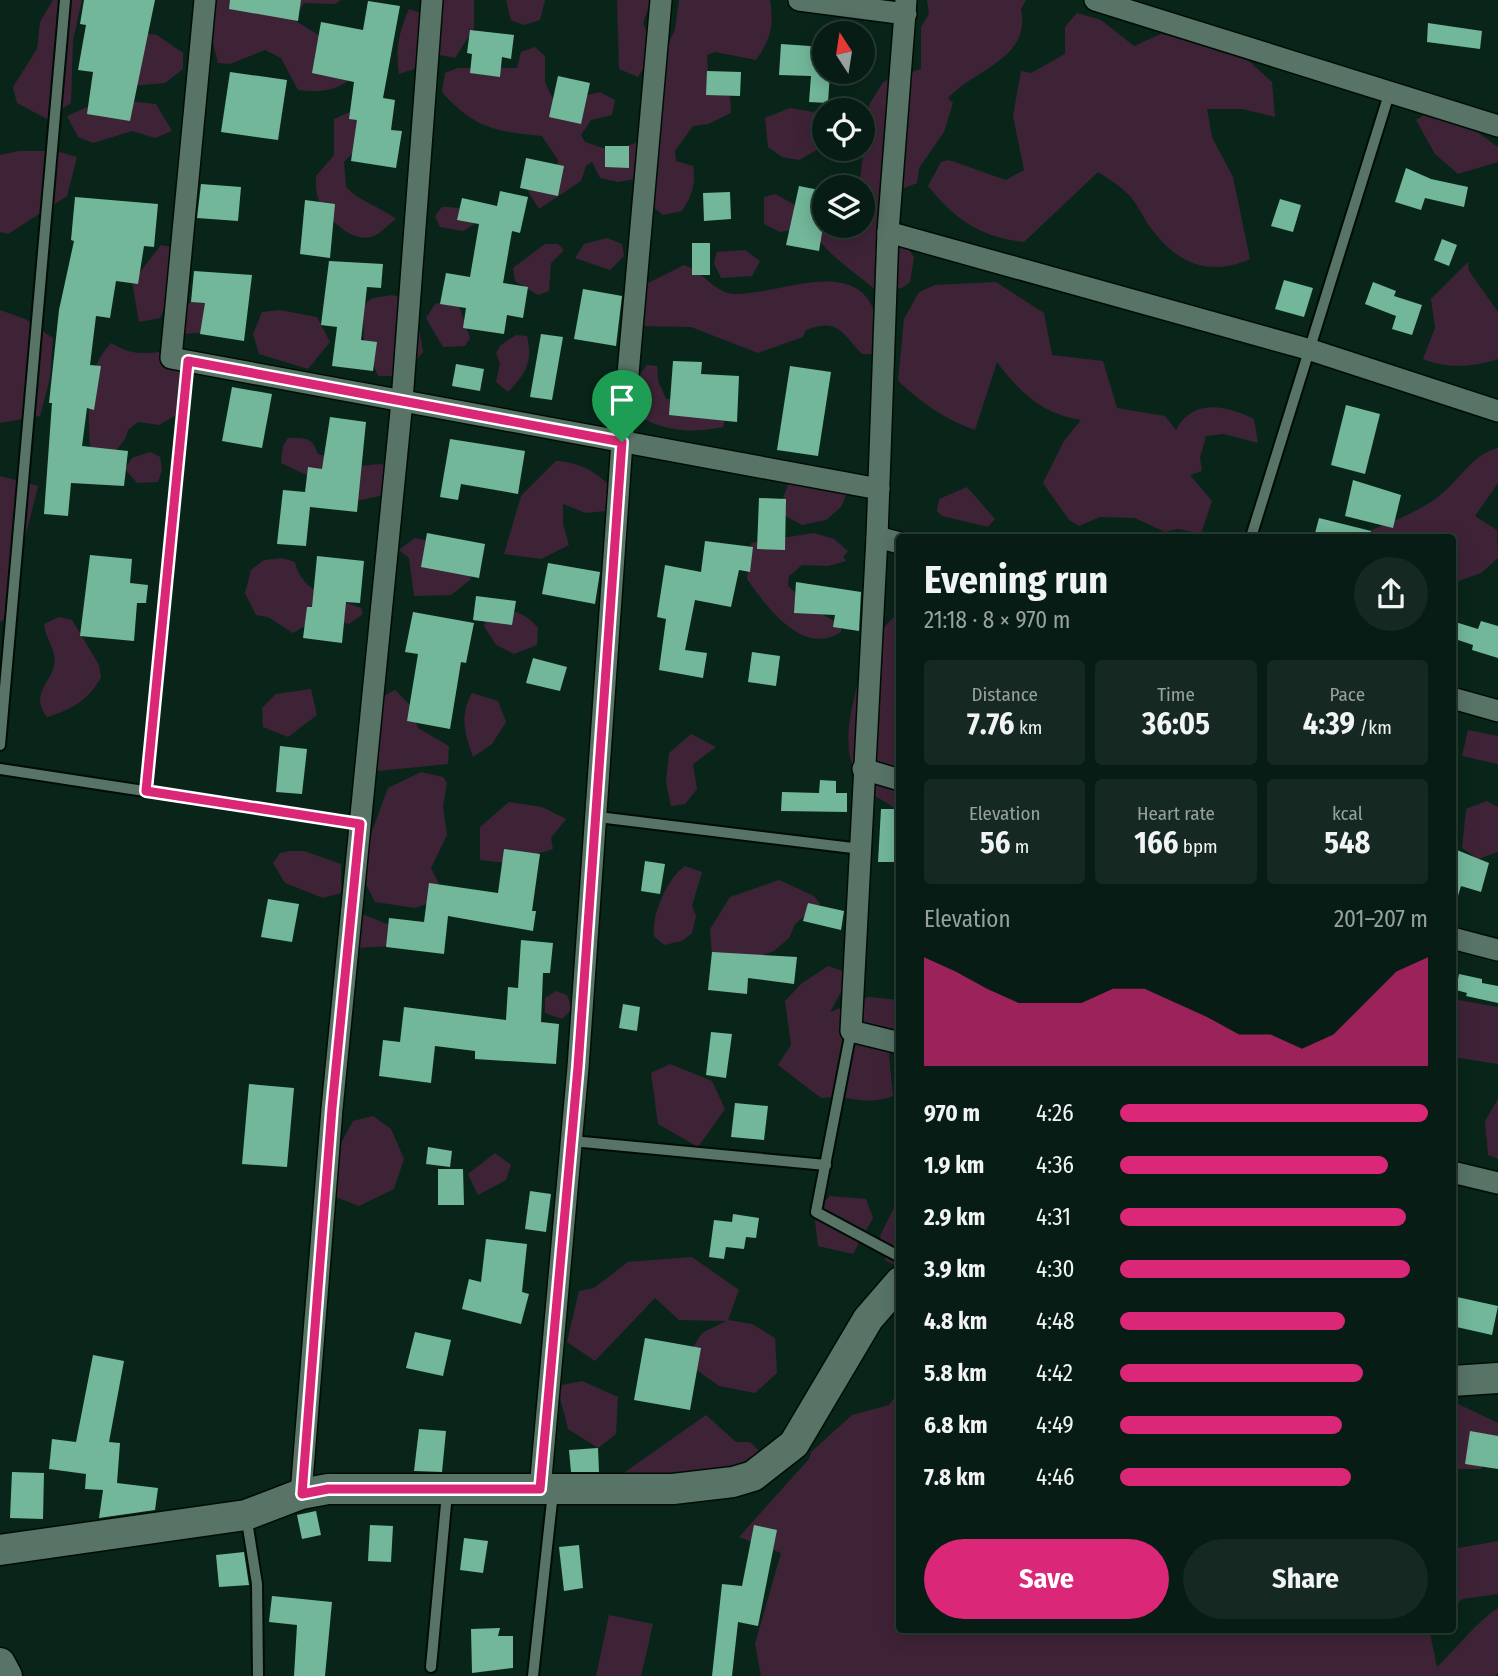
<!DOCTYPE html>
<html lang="en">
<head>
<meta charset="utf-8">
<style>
	body { margin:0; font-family:"Fira Sans Condensed",sans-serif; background:#152922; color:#f1f3f6; height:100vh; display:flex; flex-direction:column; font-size:26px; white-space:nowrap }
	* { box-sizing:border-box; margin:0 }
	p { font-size:23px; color:#98a1a0 }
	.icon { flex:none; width:38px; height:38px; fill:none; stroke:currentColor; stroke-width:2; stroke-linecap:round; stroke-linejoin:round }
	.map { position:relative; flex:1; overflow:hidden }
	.sheet { position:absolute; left:896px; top:534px; width:560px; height:1099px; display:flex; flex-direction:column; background:#071c14; border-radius:7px; box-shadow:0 4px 18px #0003,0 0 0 2px #283a34 }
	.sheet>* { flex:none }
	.needle { width:46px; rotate:348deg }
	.controls { position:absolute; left:812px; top:21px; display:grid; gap:14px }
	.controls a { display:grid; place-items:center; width:63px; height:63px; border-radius:50%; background:#071c14; box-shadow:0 4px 18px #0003,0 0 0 2px #283a34; font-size:35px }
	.pin { position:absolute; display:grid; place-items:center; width:60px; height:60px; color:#fff; margin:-72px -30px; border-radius:50% 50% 50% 0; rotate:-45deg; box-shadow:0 0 7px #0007 }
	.pin .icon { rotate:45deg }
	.round { display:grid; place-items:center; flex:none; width:74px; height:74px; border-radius:37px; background:#152922 }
	.headline { display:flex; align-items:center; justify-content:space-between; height:119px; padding:0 28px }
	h1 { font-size:38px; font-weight:700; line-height:52px }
	.metrics { display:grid; grid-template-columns:repeat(3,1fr); gap:10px; height:119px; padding:7px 28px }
	.metrics div { display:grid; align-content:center; border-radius:7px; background:#152922; text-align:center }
	.metrics b { font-size:30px; font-weight:700 }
	.metrics small { font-size:19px; font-weight:400 }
	.metrics p { font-size:19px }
	.chart { height:196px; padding:14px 28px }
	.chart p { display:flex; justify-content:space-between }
	.chart svg { width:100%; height:126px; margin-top:7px; fill:#db2777; opacity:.7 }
	.action { display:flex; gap:14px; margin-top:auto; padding:14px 28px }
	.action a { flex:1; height:80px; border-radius:42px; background:#db2777; color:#fff; font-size:28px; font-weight:700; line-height:80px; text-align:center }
	.action a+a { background:#152922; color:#f1f3f6 }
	ul { padding:0 28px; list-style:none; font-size:23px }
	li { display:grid; grid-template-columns:112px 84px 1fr; align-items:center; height:52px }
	li i { height:18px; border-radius:9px; background:#db2777 }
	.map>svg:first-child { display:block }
</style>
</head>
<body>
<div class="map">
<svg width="1498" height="1676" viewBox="0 0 1498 1676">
	<rect width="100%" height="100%" fill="#09251a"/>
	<g fill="#3e2336">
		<path d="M53,0H82L73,40L71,103L47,119L17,103L13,87L37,49L40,22Z"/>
		<path d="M202,0H341L335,4L304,3L294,20L368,65C342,87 333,94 298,90L281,58L265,50L230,64L218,63Z"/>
		<path d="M441,0H474V28L455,58L435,54Z"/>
		<path d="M506,0H545L540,20L524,25L511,20Z"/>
		<path d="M617,0H651L643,23C653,45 652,57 638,77L619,69Z"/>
		<path d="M679,0H770C774,25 771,39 756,60L715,52L707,55L708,72L730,97L731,113L708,124L693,126L675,151L676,161L693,166C696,185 692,195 682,211L663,215L647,202L666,48L675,30Z"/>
		<path d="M927,0H1026L1021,9C1031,59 976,68 948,98L953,103L944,132L919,168L917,183L895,192L901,207L887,218L914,257L910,282L902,288L878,292C862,277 820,251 815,231L824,224L863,226V187H859L869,105L883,82L921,69V27L929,14Z"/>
		<path d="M409,9L423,14L424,46L414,69L399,74C395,49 399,32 409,9Z"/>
		<path d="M1077,13L1101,20L1134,46L1161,34L1231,45L1272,82L1275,117L1242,109H1207L1212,137L1233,177L1250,259C1209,277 1177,264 1150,227C1143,217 1138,205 1129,195C1120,186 1109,179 1098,172L1024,242C980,237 956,220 928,186L941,162L949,160L1006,180L1024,170L1013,116L1021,71L1031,73L1065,54V27Z"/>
		<path d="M143,33L157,35L183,53V69L165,83L131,86Z"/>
		<path d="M535,47L545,56V82L555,103L600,92L615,100L612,115L591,120L581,135L585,142L612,151L638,142L635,179L618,182L600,178L592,162L586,166L581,181L539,209L523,183L557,171L558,160L542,136C495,131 475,129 442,92L445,73L458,68H517L521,52Z"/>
		<path d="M118,100L156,104L172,131L155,138L132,131L93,143L78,137L67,116L92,105Z"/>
		<path d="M790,108L814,112L824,133V146L799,160L782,157L768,147L765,118Z"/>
		<path d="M1432,110L1476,131L1498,147V162L1458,174L1435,154L1416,120Z"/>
		<path d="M352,111L368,137L344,162L346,187C360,202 379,206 396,219C389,224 381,233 374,236C352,245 324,216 318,198C316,192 316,183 316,176L334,155V119Z"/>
		<path d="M19,151H56L77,157L67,196L8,234L0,232V155Z"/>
		<path d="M775,194L797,206L791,230L780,232L764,224V197Z"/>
		<path d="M442,207C458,207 469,208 476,223L463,231L440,227L435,216Z"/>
		<path d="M607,238L622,244L624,256L610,270L575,258L584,244Z"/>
		<path d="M545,244H558L564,250L551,263L549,291L538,295L515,281L513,268Z"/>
		<path d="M161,245L172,247C165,275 174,293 160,318L139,322L131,276L140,272Z"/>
		<path d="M745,250L760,261L752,276L721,278L714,263L717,252Z"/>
		<path d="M1468,262L1469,271L1498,312V359C1474,367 1447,369 1423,359L1435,328L1431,299Z"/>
		<path d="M684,265C702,270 714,293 734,294C780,295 859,253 876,317C880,330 885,341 880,354H862C841,332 838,318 806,330L803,337L758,353L691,327L637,326L640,287Z"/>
		<path d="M996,282L1044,313L1052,355L1103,361L1117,408L1165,416L1176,430C1193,398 1226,405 1254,419L1258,443L1224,434L1206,436L1200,458L1202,471L1190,475L1212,501L1201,534L1178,529L1165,532L1135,518L1100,517L1079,526L1069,520L1043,483L1064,441L1081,420C1043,414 1019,392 997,362L975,430C944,419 922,403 898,381L904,319L919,292L935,285Z"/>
		<path d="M195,295L222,306L210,332L184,334L182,314Z"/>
		<path d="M392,295L414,301L423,352L403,376H378L364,343L363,305L373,298Z"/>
		<path d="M436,303L459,306L470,338L465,346L443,347L426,318Z"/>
		<path d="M0,310L25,319L53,338L50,378L40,416L0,423Z"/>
		<path d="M279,310L317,317L330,342L308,369L259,354L253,334L262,312Z"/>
		<path d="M516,335L527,336C533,362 526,373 508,392L496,382L500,364L496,353L501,345Z"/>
		<path d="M111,343C134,357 150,354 176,349L182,362L188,408L159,425L138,422L128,430L125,439L112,456L90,448C89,411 83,373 111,343Z"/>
		<path d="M647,365L657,366L658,381L666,399L716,404L727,411L723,427C692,433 666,432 638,416V377Z"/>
		<path d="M288,438C306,438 312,437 318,454L333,458L319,481L281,463L283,446Z"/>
		<path d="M1498,448V483L1475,516L1497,530L1498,558L1481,573L1453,583L1452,537H1354C1382,525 1415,515 1439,496C1460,480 1471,455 1498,448Z"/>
		<path d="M150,452L160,457L162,470L158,482L137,483L125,469L132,458Z"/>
		<path d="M556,461C582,462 602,475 618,495L615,510L586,513L563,504V524L569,545L541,559L504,554L521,496Z"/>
		<path d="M381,464L392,466L384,495L348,503L359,466Z"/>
		<path d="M796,464H812L841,474L846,495L841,507L826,520L802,525L782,514L783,498Z"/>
		<path d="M0,476L38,486L5,619L0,622Z"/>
		<path d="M967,487L995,519L988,527L942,516L937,511L939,499Z"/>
		<path d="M814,533L834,539L848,551L843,557L846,561L828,566L802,565L789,576L788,586L813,609L841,625V632C803,657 767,607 747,579L751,543Z"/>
		<path d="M415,538L443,544L468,561L471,579L451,595L414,596L409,558L399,550Z"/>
		<path d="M282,558L295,562C302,594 333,597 361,608L363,614L349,624C325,616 314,620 293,633L268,617L256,615L245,593L251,570L264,560Z"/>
		<path d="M490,609C511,610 524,611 538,628L537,645L514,654L496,645L484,626Z"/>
		<path d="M899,614V814C889,800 876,800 866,789C861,783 856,773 853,766C837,733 867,630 899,614Z"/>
		<path d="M59,617L72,620L99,665L101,677C89,700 71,710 47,717C27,689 59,681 54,655C52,644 45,636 44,624Z"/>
		<path d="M311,689L317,715L288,737L263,727L262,708L276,694Z"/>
		<path d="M395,690L410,705L418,728L449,746L448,764L377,771L365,706Z"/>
		<path d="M472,693L498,701L506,722L492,744L473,757C465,734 459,716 472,693Z"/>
		<path d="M1468,730L1498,736V764L1462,756Z"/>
		<path d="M691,734L716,747L693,764L697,789L685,804L671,806L666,782L669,753Z"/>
		<path d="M421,772L443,777L447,783L443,806L447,835L431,868L443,892L439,900L415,908L375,902L358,869L388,788Z"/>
		<path d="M1487,801L1498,807V852L1478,859L1462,848L1466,809Z"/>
		<path d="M509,802L542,807L566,819L551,838L553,849L507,863L480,860V827Z"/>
		<path d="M290,851H304L341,864V893L323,898L285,883L273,863L280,853Z"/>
		<path d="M685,866L702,872L692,906L696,916L692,933L682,941L664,945L654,936C651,916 668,877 685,866Z"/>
		<path d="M779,880L814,896L820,904L795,924L789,938L774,951L755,958L712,956L710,929L730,897Z"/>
		<path d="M365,915L397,928L390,946L357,948L358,917Z"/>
		<path d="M828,966L851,974L830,1012L868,997L899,1000V1043L889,1054L893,1096C866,1107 850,1094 821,1098L778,1065L791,1045L785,1001L801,984Z"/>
		<path d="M556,991L567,995L572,1009L562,1019L545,1013V998Z"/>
		<path d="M1453,999L1498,1007V1064L1453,1057Z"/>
		<path d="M670,1064L712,1081L725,1109L698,1147L658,1124L651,1073Z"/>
		<path d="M1498,1099V1159L1488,1155L1485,1121Z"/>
		<path d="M373,1116L391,1129L404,1159L394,1189L359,1206L328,1194L335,1154L353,1121Z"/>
		<path d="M495,1153L511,1165L506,1180L478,1195L468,1174Z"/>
		<path d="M830,1196L866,1199L873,1218L853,1254L818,1246L814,1212Z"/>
		<path d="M899,1197V1267L886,1261L880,1236Z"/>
		<path d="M692,1257L739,1290L728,1320L752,1324L775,1338L777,1373L755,1393L719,1386L684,1361L702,1333L726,1321L679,1320L655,1298L595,1361L567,1342L579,1291L594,1288L628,1262Z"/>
		<path d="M582,1381L618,1397L616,1434L598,1448L568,1429L557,1386Z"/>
		<path d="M899,1391L900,1629H1429L1437,1667C1458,1647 1474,1624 1498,1608V1673L1495,1676H761L755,1644L781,1553L739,1537L809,1459L811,1452L852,1415L889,1405Z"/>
		<path d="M1456,1403L1498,1423V1446L1481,1469H1453L1452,1408Z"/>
		<path d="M706,1415L736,1442H750L774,1465L737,1494L618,1477Z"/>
		<path d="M1498,1541V1594L1462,1599L1453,1608V1549Z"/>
		<path d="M609,1615L653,1624L641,1676H596Z"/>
	</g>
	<g fill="#72b79a">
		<path d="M84,0H155L130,121L87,114L93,72L78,70L86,25L80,24Z"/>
		<path d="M230,0H301L298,21L229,9Z"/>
		<path d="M368,1L400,6L383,98L395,100L391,130L402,131L396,168L351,161L357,120L349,119L354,82L312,73L321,22L363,30Z"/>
		<path d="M1428,23L1482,31L1480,49L1427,42Z"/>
		<path d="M470,30L514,35L511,59L502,57L500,77L470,73L472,54L467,53Z"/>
		<path d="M781,44L824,47V72H830L828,103L809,102L811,76L779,75Z"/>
		<path d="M707,71L741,72L740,96L706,95Z"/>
		<path d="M230,72L287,80L278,140L221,132Z"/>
		<path d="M558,76L590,83L581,124L549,117Z"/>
		<path d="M605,146H629V168L605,167Z"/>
		<path d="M526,158L564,166L558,196L520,188Z"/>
		<path d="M1406,168L1431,179L1468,187L1464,207L1425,198L1421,210L1395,202Z"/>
		<path d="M201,184L241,187L238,221L197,218Z"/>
		<path d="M799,186L824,191V221L819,251L786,245Z"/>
		<path d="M500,191L528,197L520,233L512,231L503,283L528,287L523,318L507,315L504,334L463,328L466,308L440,304L446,273L470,277L479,224L457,220L462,198L497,206Z"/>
		<path d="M730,192L731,219L704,221L703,193Z"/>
		<path d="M75,197L158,204L154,247L144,246L138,284L116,281L110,318L96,316L90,365L101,366L94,410L87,408L82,446L128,451L124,486L71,483L68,516L44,514L52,403H49L59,310L74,241L71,240Z"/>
		<path d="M1280,199L1301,205L1293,232L1271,226Z"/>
		<path d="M305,200L335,204L330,258L300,254Z"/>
		<path d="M1442,239L1457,245L1449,266L1434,260Z"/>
		<rect x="692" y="243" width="18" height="32"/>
		<path d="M329,261L383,264L381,288L367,287L361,340L377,342L373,371L332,366L337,327L321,325Z"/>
		<path d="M194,271L252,275L244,341L200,334L205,303L191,302Z"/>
		<path d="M1284,280L1313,288L1304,317L1275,309Z"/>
		<path d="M1373,282L1396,291L1394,296L1422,305L1412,335L1392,329L1396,316L1365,304Z"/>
		<path d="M583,289L622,296L616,346L574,339Z"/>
		<path d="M541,334L563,337L552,400L530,397Z"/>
		<path d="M673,361L702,362L701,374L739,376L737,422L669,415Z"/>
		<path d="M456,364L484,369L480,391L452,386Z"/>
		<path d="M790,366L831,372L818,456L777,450Z"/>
		<path d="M232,387L272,394L262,448L222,441Z"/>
		<path d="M1346,405L1380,414L1365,474L1331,465Z"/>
		<path d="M330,417L366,422L357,512L310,507L306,546L277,544L283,490L305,492L308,467L322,469Z"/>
		<path d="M450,439L525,451L518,494L461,484L458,500L440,497Z"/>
		<path d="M1353,480L1401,495L1393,528L1345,516Z"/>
		<path d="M759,498L786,499L785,550L757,549Z"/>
		<path d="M1319,518L1371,531L1370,537H1314Z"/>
		<path d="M427,533L485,544L479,578L421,567Z"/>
		<path d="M705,541L753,547L750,572L739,570L731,607L695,600L685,650L707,653L703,678L659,670L666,619L657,617L665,565L701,572Z"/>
		<path d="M90,555L132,559L130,583L148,585L146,603H137L134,641L80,636Z"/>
		<path d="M317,556L364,561L360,603L346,602L342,643L303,638L307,607H312Z"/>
		<path d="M548,563L600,572L595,604L542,594Z"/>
		<path d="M796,582L861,592L859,631L833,627L835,615L794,613Z"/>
		<path d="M476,596L516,601L512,625L473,620Z"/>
		<path d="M413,612L474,623L466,663L461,662L450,729L407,721L418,654L405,652Z"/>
		<path d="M1452,621L1478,629L1481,621L1498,626V658L1472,650L1473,645L1452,638Z"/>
		<path d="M752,652L780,656L776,686L748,682Z"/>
		<path d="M533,658L567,667L560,691L526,683Z"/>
		<path d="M280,746L307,749L302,794L276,792Z"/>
		<path d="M820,780L836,781V793H847V812L781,811L782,792L819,793Z"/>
		<path d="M881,809H900V862H878Z"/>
		<path d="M1452,848L1489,863L1481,892L1461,886L1465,873L1457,899L1452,898Z"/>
		<path d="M504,849L540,854L532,911H536L533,931L448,916L444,954L386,947L389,918L424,922L429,883L498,893Z"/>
		<path d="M645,861L665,864L660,894L641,891Z"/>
		<path d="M268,899L299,904L292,942L261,937Z"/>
		<path d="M808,903L844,911L841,930L803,921Z"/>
		<path d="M521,940L553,943L550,973H543L541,1022L559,1024L556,1064L475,1059V1051L435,1046L431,1083L379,1076L383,1040L400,1042L404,1007L506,1020L508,987L518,988Z"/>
		<path d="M712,952L797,957L794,984L748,978L747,994L708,990Z"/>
		<path d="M1459,974L1482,979V983L1498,986V1003L1466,996L1467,993L1456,990Z"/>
		<path d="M623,1004L640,1007L637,1031L619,1028Z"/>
		<path d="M711,1032L732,1034L726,1078L706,1075Z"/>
		<path d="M249,1084L294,1088L287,1167L242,1164Z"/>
		<path d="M735,1103L768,1106L764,1140L731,1137Z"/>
		<path d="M428,1147L452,1151L450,1167L426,1164Z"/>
		<path d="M438,1169H463L464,1205H438Z"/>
		<path d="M530,1191L551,1194L546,1232L525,1229Z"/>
		<path d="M733,1214L759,1218L756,1238L746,1237L744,1249L726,1247L724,1259L709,1257L714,1220L732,1222Z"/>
		<path d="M486,1239L527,1244L522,1292L529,1294L521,1324L462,1309L469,1279L481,1282Z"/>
		<path d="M1457,1297L1498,1306L1492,1335L1452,1326Z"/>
		<path d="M415,1332L451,1340L443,1376L406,1368Z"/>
		<path d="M645,1338L701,1348L690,1410L634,1400Z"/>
		<path d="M93,1355L124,1361L109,1442L120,1443L117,1483L158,1488L155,1510L99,1518L103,1490L85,1489L86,1474L49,1469L52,1439L76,1442Z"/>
		<path d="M419,1429L446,1431L442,1472L414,1471Z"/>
		<path d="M1470,1431L1498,1436V1469L1465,1464Z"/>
		<path d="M598,1448L599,1472H571L569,1450Z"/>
		<path d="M12,1472L44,1473L43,1519L10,1518Z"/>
		<path d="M316,1511L321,1535L302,1539L297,1515Z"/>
		<path d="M370,1525L393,1526L391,1562L368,1561Z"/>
		<path d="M754,1525L777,1530L758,1626L738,1622L732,1676H712L722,1584L742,1586Z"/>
		<path d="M464,1538L488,1541L483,1573L460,1570Z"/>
		<path d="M579,1545L583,1588L564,1591L559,1547Z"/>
		<path d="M244,1552L249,1585L219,1587L216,1555Z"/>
		<path d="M272,1596L332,1602L325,1676H294L297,1625L269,1622Z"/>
		<path d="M500,1628L498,1636H513V1668L472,1673L471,1629Z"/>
	</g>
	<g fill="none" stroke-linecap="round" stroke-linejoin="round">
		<g stroke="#000d05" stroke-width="14">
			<g id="service">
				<path d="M1251,537L1390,91"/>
				<path d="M0,745L65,0"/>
				<path d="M0,769L360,824"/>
				<path d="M146,791L188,361"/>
				<path d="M598,817L861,849"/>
				<path d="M851,1031L816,1212L900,1257"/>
				<path d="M572,1141L826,1165"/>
				<path d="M246,1515L257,1584L258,1676"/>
				<path d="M431,1667L447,1493"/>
				<path d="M533,1676L553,1492"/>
			</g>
		</g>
		<g stroke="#000d05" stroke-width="24">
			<g id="minor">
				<path d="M205,0L171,358L879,489"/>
				<path d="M799,0L906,14"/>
				<path d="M1095,0L1498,126"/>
				<path d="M888,232L1311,350L1498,411"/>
				<path d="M877,537L900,543"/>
				<path d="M1452,698L1498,711"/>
				<path d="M863,769L900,780"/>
				<path d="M1452,938L1498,950"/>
				<path d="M900,1043L851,1031L877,537L888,232L906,0"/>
				<path d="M1452,1172L1498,1183"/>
				<path d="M540,1489L578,1067L622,442L661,0"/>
				<path d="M301,1494L332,1109L402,401L432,0"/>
			</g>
		</g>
		<g stroke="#000d05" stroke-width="33">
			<g id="secondary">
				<path d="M1452,1381L1498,1378"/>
				<path d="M0,1550L246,1515L301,1494L328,1489H673L733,1482L753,1476L794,1444L868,1319L900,1282"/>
				<path d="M0,1663L7,1676"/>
			</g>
		</g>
		<use href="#service" stroke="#577467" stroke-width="10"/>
		<use href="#minor" stroke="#577467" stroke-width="21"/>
		<use href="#secondary" stroke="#577467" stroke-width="30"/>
	</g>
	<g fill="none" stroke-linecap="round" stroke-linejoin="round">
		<g stroke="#fff" stroke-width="14">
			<path id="route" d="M188,361L622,442L578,1067L540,1489H328L302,1494L332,1108L360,824L146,791Z"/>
		</g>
		<use href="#route" stroke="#db2777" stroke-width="9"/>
	</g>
</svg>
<div class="controls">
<a><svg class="needle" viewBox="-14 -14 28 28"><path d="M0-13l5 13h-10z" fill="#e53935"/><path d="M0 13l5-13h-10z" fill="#98a1a0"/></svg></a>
<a><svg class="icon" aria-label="locate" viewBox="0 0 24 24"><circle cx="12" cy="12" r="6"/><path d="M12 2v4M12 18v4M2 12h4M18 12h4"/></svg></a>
<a><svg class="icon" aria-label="layers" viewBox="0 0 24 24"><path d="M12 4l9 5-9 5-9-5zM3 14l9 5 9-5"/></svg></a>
</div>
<div class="pin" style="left:622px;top:442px;background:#1e9e55"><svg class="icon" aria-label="arrive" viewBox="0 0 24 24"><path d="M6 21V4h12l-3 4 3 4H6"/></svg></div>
<section class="sheet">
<div class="headline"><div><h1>Evening run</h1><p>21:18 · 8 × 970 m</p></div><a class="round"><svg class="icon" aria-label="share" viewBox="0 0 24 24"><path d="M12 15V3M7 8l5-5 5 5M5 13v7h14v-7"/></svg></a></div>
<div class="metrics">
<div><p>Distance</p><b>7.76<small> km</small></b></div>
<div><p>Time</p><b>36:05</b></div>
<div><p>Pace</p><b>4:39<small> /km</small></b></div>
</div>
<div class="metrics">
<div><p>Elevation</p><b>56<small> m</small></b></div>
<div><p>Heart rate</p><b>166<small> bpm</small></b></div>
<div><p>kcal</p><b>548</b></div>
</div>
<div class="chart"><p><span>Elevation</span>201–207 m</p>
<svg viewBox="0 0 160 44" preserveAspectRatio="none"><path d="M0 44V6L10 11L20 17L30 22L40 22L50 22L60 17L70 17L80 22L90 27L100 33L110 33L120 38L130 33L140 22L150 11L160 6V44z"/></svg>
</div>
<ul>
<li><b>970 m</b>4:26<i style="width:100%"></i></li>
<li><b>1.9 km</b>4:36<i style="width:87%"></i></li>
<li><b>2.9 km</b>4:31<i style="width:93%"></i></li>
<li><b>3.9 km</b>4:30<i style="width:94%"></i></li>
<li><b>4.8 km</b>4:48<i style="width:73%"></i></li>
<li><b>5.8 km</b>4:42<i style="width:79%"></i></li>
<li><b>6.8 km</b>4:49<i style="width:72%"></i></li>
<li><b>7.8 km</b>4:46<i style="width:75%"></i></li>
</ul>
<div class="action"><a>Save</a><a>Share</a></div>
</section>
</div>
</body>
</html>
